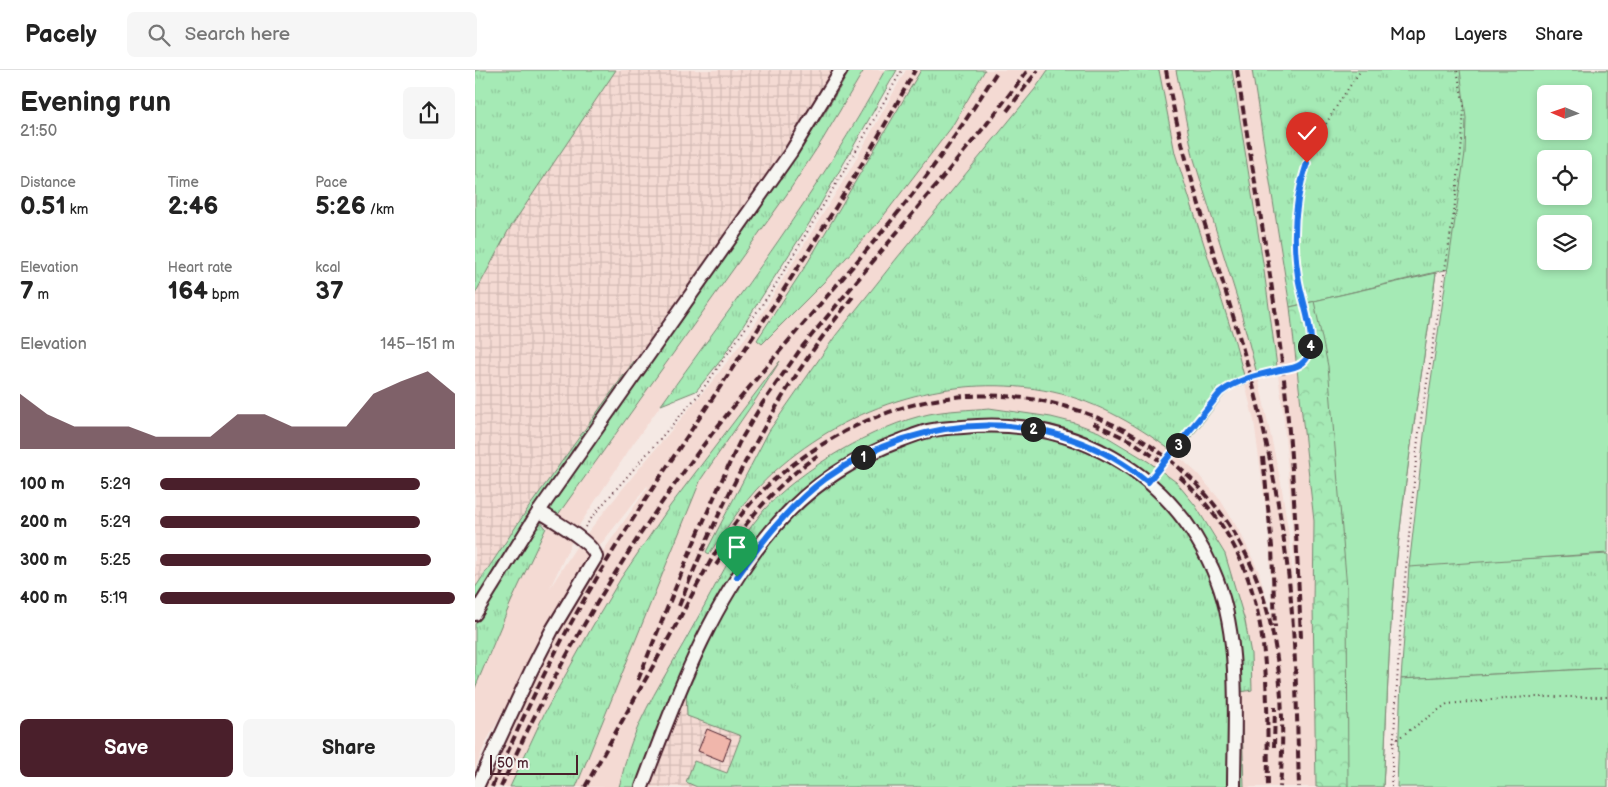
<!DOCTYPE html>
<html lang="en">
<head>
<meta charset="utf-8">
<style>
	body { margin:0; font-family:"Balsamiq Sans",sans-serif; background:#f6f6f6; color:#222; height:100vh; display:flex; flex-direction:column; font-size:19px; white-space:nowrap }
	* { box-sizing:border-box; margin:0 }
	p { font-size:16px; color:#767676 }
	.icon { flex:none; width:28px; height:28px; fill:none; stroke:currentColor; stroke-width:2; stroke-linecap:round; stroke-linejoin:round }
	.map { position:relative; flex:1; overflow:hidden }
	.panel { display:flex; flex-direction:column; background:#fff; width:475px }
	.panel>* { flex:none }
	.needle { width:32px; rotate:272deg }
	.buttons { position:absolute; left:1062px; top:15px; display:grid; gap:10px }
	.buttons a { display:grid; place-items:center; width:55px; height:55px; border-radius:8px; background:#fff; box-shadow:0 2px 8px #0003; font-size:25px }
	.scale { position:absolute; left:15px; bottom:12px; width:88px; box-sizing:border-box; padding-left:5px; border:2px solid #4a1f2b; border-top:0; font-size:14px; line-height:18px; white-space:nowrap; color:#4a1f2b; -webkit-text-stroke:4px #f6f6f2; paint-order:stroke }
	.pin { position:absolute; display:grid; place-items:center; width:42px; height:42px; color:#fff; margin:-51px -21px; border-radius:50% 50% 50% 0; rotate:-45deg; box-shadow:0 0 5px #0007 }
	.pin .icon { rotate:45deg }
	.km { position:absolute; width:25px; height:25px; margin:-12px; border-radius:50%; background:#222; color:#fff; font-size:14px; line-height:25px; text-align:center }
	.round { display:grid; place-items:center; flex:none; width:52px; height:52px; border-radius:8px; background:#f6f6f6 }
	.overview { display:flex; align-items:center; justify-content:space-between; height:85px; padding:0 20px }
	h1 { font-size:28px; font-weight:700; line-height:38px }
	.figures { display:grid; grid-template-columns:repeat(3,1fr); gap:8px; height:85px; padding:5px 20px }
	.figures div { display:grid; align-content:center }
	.figures b { font-size:25px; font-weight:700 }
	.figures small { font-size:14px; font-weight:400 }
	.figures p { font-size:14px }
	.chart { height:140px; padding:10px 20px }
	.chart p { display:flex; justify-content:space-between }
	.chart svg { width:100%; height:90px; margin-top:5px; fill:#4a1f2b; opacity:.7 }
	.action { display:flex; gap:10px; margin-top:auto; padding:10px 20px }
	.action a { flex:1; height:58px; border-radius:8px; background:#4a1f2b; color:#fff; font-size:20px; font-weight:700; line-height:58px; text-align:center }
	.action a+a { background:#f6f6f6; color:#222 }
	ul { padding:0 20px; list-style:none; font-size:16px }
	li { display:grid; grid-template-columns:80px 60px 1fr; align-items:center; height:38px }
	li i { height:12px; border-radius:6px; background:#4a1f2b }
	header { display:flex; align-items:center; gap:30px; box-sizing:border-box; height:70px; padding:0 25px; background:#fff; border-bottom:1px solid #e0e0e0 }
	header strong { font-size:24px }
	nav { display:flex; gap:28px; margin-inline-start:auto; font-size:18px }
	.search { width:350px; height:45px; background:#f6f6f6; display:flex; align-items:center; gap:12px; box-sizing:border-box; padding:0 18px; border-radius:8px; color:#767676; font-size:19px }
	main { display:flex; flex:1; min-height:0 }
	.map>svg:first-child { display:block }
</style>
</head>
<body>
<header>
<strong>Pacely</strong>
<div class="search"><svg class="icon" aria-label="search" viewBox="0 0 24 24"><circle cx="10" cy="10" r="6"/><path d="M15 15l6 6"/></svg>Search here</div>
<nav><a>Map</a><a>Layers</a><a>Share</a></nav>
</header>
<main>
<section class="panel">
<div class="overview"><div><h1>Evening run</h1><p>21:50</p></div><a class="round"><svg class="icon" aria-label="share" viewBox="0 0 24 24"><path d="M12 15V3M7 8l5-5 5 5M5 13v7h14v-7"/></svg></a></div>
<div class="figures">
<div><p>Distance</p><b>0.51<small> km</small></b></div>
<div><p>Time</p><b>2:46</b></div>
<div><p>Pace</p><b>5:26<small> /km</small></b></div>
</div>
<div class="figures">
<div><p>Elevation</p><b>7<small> m</small></b></div>
<div><p>Heart rate</p><b>164<small> bpm</small></b></div>
<div><p>kcal</p><b>37</b></div>
</div>
<div class="chart"><p><span>Elevation</span>145–151 m</p>
<svg viewBox="0 0 160 44" preserveAspectRatio="none"><path d="M0 44V17L10 27L20 33L30 33L40 33L50 38L60 38L70 38L80 27L90 27L100 33L110 33L120 33L130 17L140 11L150 6L160 17V44z"/></svg>
</div>
<ul>
<li><b>100 m</b>5:29<i style="width:88%"></i></li>
<li><b>200 m</b>5:29<i style="width:88%"></i></li>
<li><b>300 m</b>5:25<i style="width:92%"></i></li>
<li><b>400 m</b>5:19<i style="width:100%"></i></li>
</ul>
<div class="action"><a>Save</a><a>Share</a></div>
</section>
<div class="map">
<svg width="1133" height="717" viewBox="0 0 1133 717">
	<defs>
		<pattern id="industrial-grid" width="8" height="8" patternUnits="userSpaceOnUse" patternTransform="scale(1.25)"><rect width="8" height="8" fill="#f4dad3"/><path d="M0 4h8M4 0v8" fill="none" stroke="#d3bbb5"/></pattern>
		<pattern id="grass-tufts" width="24" height="20" patternUnits="userSpaceOnUse" patternTransform="scale(1.25)"><rect width="24" height="20" fill="#a5eab5"/><path d="M3 7l-1-3M5 7V3M7 7l1-3M15 17l-1-3M17 17v-4M19 17l1-3" fill="none" stroke="#90c89c"/></pattern>
		<pattern id="forest-crowns" width="20" height="18" patternUnits="userSpaceOnUse" patternTransform="scale(1.25)"><rect width="20" height="18" fill="#a5eab5"/><path d="M2 6a3 3 0 1 1 6 0M12 15a3 3 0 1 1 6 0" fill="none" stroke="#90c89c"/></pattern>
	</defs>
	<rect width="100%" height="100%" fill="#f5e9e4"/>
	<filter id="ink" filterUnits="userSpaceOnUse"><feTurbulence type="fractalNoise" baseFrequency=".02" numOctaves="2"/><feDisplacementMap in="SourceGraphic" scale="10" xChannelSelector="R" yChannelSelector="G"/><feConvolveMatrix kernelMatrix="1 2 1 2 8 2 1 2 1" color-interpolation-filters="sRGB"/></filter>
	<g filter="url(#ink)">
		<path fill="#f4dad3" d="M389,0H410L363,81L327,137L158,374L105,454L75,518L101,477L158,406L239,309L279,256L375,100L431,0H446L333,192L282,269L287,273L349,212L403,153L476,58L510,0H573L560,19L422,188L361,265L294,361L231,482L234,483L260,445L276,426L299,401L340,370L374,350L412,333L450,324L477,318L515,315L537,316L579,322L613,333L647,348L680,368L702,385L722,403L746,431L766,464L784,502L795,543L797,542L794,463L779,351L760,272L700,83L684,0H701L718,86L763,231L778,284L806,413L814,466L820,525L817,450L808,341L788,193L757,0H777L815,237L839,451L838,536L841,717H769L766,621L777,620L750,484L720,435L701,412L649,375L624,362L600,353L576,347L514,338L454,344L423,354L366,381L340,396L308,421L289,440L262,476L241,513L170,641L158,667L144,717H101L226,409L281,329L301,297L195,436L146,508L117,557L69,644L35,717H9L22,686L65,594L97,534L129,480L173,417L172,416L126,474L78,554L10,674L0,700V618L35,532L66,466L141,364L312,124L348,69Z"/>
		<g fill="url(#industrial-grid)">
			<path d="M126,0H359L309,83L280,124L54,437L0,518V168Z"/>
			<path d="M211,619L272,630L266,717H175Z"/>
		</g>
		<g fill="url(#grass-tufts)" stroke="#788470" fill-rule="evenodd">
			<path d="M0,0H141L33,161L0,224Z"/>
			<path d="M375,0H389L348,69L312,124L82,446L76,440V432C142,341 206,249 270,157C306,106 345,55 375,0Z"/>
			<path d="M410,0H422L337,149L246,290L221,321L186,335C264,226 346,118 410,0Z"/>
			<path d="M446,0H510L476,58L403,153L349,212L287,274L282,270L333,192Z"/>
			<path d="M573,0H684L700,83L760,272L771,313L757,319L749,325L702,385C665,357 624,332 578,322C479,301 375,334 300,401C273,425 254,454 234,484L231,482L294,361L361,265L422,188L560,19Z"/>
			<path d="M701,0H757L788,193L803,304L783,308L763,231L718,86Z"/>
			<path d="M777,0H1133V254L1042,489L1133,484V598L926,609L934,497L978,198L815,237ZM1071,24H1109V61H1071ZM1071,89H1109V126H1071ZM1071,154H1109V191H1071Z"/>
			<path d="M159,291L161,293L0,535V518L54,437Z"/>
			<path d="M305,291L281,329L226,409L101,717H35L69,644L117,557L146,508L195,436Z"/>
			<path d="M514,338L576,347L600,353L624,362L674,392L701,412L720,435L750,484L770,551L776,584L777,620L766,622L769,717H222L211,712L219,691L252,703L266,666L212,646L211,619L230,575L249,540L273,502L316,447L366,405L422,378L448,370L480,364L512,362L543,363L570,368L618,384L666,413L693,437L718,469L735,503L742,494C727,468 711,440 689,420C665,398 636,377 605,366C528,337 434,351 365,394C358,399 351,404 344,409C338,414 330,418 324,423C311,435 300,451 289,465C260,502 236,543 215,585C207,601 202,619 195,636C185,663 173,690 162,717H144C149,700 152,682 159,666C174,629 197,595 216,560C239,519 259,476 289,440C325,399 401,355 454,344C474,340 494,340 514,338Z"/>
			<path d="M64,450L71,458L36,532L0,618V554Z"/>
		</g>
		<path fill="url(#forest-crowns)" stroke="#788470" d="M961,203C947,304 930,404 920,505C913,575 912,646 908,717H841L838,536L839,451L815,237Z"/>
		<g fill="#a5eab5" stroke="#788470" fill-rule="evenodd">
			<path d="M985,0H1133V483L934,497L953,330L990,83L991,48ZM1071,24H1109V61H1071ZM1071,89H1109V126H1071ZM1071,154H1109V191H1071Z"/>
			<path d="M961,203C947,304 930,404 920,505C913,575 912,646 908,717H873L872,518L853,296L839,231Z"/>
			<path d="M1133,598V717H922L926,609Z"/>
		</g>
		<path fill="#f0b6ab" stroke="#4a1f2b" d="M232,659L256,669L248,691L223,681Z"/>
		<g fill="none" stroke-linecap="round" stroke-linejoin="round">
			<g stroke="#4a1f2b" stroke-width="16">
				<g id="minor">
					<path d="M0,544L64,441L316,82L366,0"/>
					<path d="M2,717L56,601L77,560L121,487C119,473 76,449 64,441"/>
					<path d="M167,717C202,625 236,529 303,453C337,414 379,388 427,370C435,367 444,363 452,361C464,358 476,358 488,357C596,346 694,400 738,500C767,565 759,647 759,717"/>
				</g>
			</g>
			<g stroke="#4a1f2b" stroke-width="2" stroke-dasharray="1 4" stroke-linecap="butt">
				<path d="M680,403L745,323C754,316 763,311 774,307C789,302 822,302 831,289C845,270 825,226 823,204C820,178 820,151 824,125C830,81 861,36 886,0"/>
				<path d="M110,457L122,441L225,323L298,219L382,79L427,0"/>
				<path d="M918,672L972,634L1051,627H1133"/>
				<path d="M916,717L925,562L943,369L979,142L987,72L989,36L982,0"/>
			</g>
			<use href="#minor" stroke="#f6f6f2" stroke-width="12"/>
			<g stroke="#4a1f2b" stroke-width="4" stroke-dasharray="8 4" stroke-linecap="butt">
				<path d="M691,0C711,113 754,220 782,331C796,390 807,449 814,510C821,578 822,648 824,717"/>
				<path d="M762,0C777,100 796,199 808,300C818,389 822,479 826,568"/>
				<path d="M532,41L563,0"/>
				<path d="M618,353L658,372L688,393"/>
				<path d="M788,387L797,477L800,557"/>
				<path d="M705,407C801,496 791,598 793,717"/>
				<path d="M241,495C270,454 299,415 342,386"/>
				<path d="M204,536C249,424 304,318 380,224"/>
				<path d="M163,610L217,477L245,414L264,373L287,334L327,277L511,55L553,0"/>
				<path d="M799,677L800,637"/>
				<path d="M17,717C47,649 78,582 116,518C157,447 204,379 249,311C316,209 383,107 440,0"/>
				<path d="M26,717C83,589 157,467 243,356C298,286 359,220 416,151C456,103 490,52 523,0"/>
				<path d="M110,717C140,663 171,609 201,555C230,501 257,443 306,404C346,371 394,345 445,333C578,302 720,369 776,495C806,561 811,646 805,717"/>
			</g>
		</g>
	</g>
	<g fill="none" stroke-linecap="round" stroke-linejoin="round" filter="url(#ink)">
		<g stroke="#fff" stroke-width="10">
			<path id="route" d="M262,507C287,471 315,435 350,409C447,339 579,335 673,412L745,323C763,309 783,305 805,300C812,299 821,298 826,294C834,289 836,279 836,270C835,248 826,228 823,206C817,169 820,129 832,93"/>
		</g>
		<use href="#route" stroke="#1a73e8" stroke-width="6"/>
	</g>
</svg>
<div class="buttons">
<a><svg class="needle" viewBox="-14 -14 28 28"><path d="M0-13l5 13h-10z" fill="#e53935"/><path d="M0 13l5-13h-10z" fill="#767676"/></svg></a>
<a><svg class="icon" aria-label="locate" viewBox="0 0 24 24"><circle cx="12" cy="12" r="6"/><path d="M12 2v4M12 18v4M2 12h4M18 12h4"/></svg></a>
<a><svg class="icon" aria-label="layers" viewBox="0 0 24 24"><path d="M12 4l9 5-9 5-9-5zM3 14l9 5 9-5"/></svg></a>
</div>
<div class="scale">50 m</div>
<div class="pin" style="left:262px;top:507px;background:#1e9e55"><svg class="icon" aria-label="arrive" viewBox="0 0 24 24"><path d="M6 21V4h12l-3 4 3 4H6"/></svg></div>
<div class="pin" style="left:832px;top:93px;background:#d93025"><svg class="icon" aria-label="check" viewBox="0 0 24 24"><path d="M5 12l5 5 9-10"/></svg></div>
<b class="km" style="left:388px;top:387px">1</b>
<b class="km" style="left:558px;top:359px">2</b>
<b class="km" style="left:703px;top:375px">3</b>
<b class="km" style="left:835px;top:276px">4</b>
</div>
</main>
</body>
</html>
